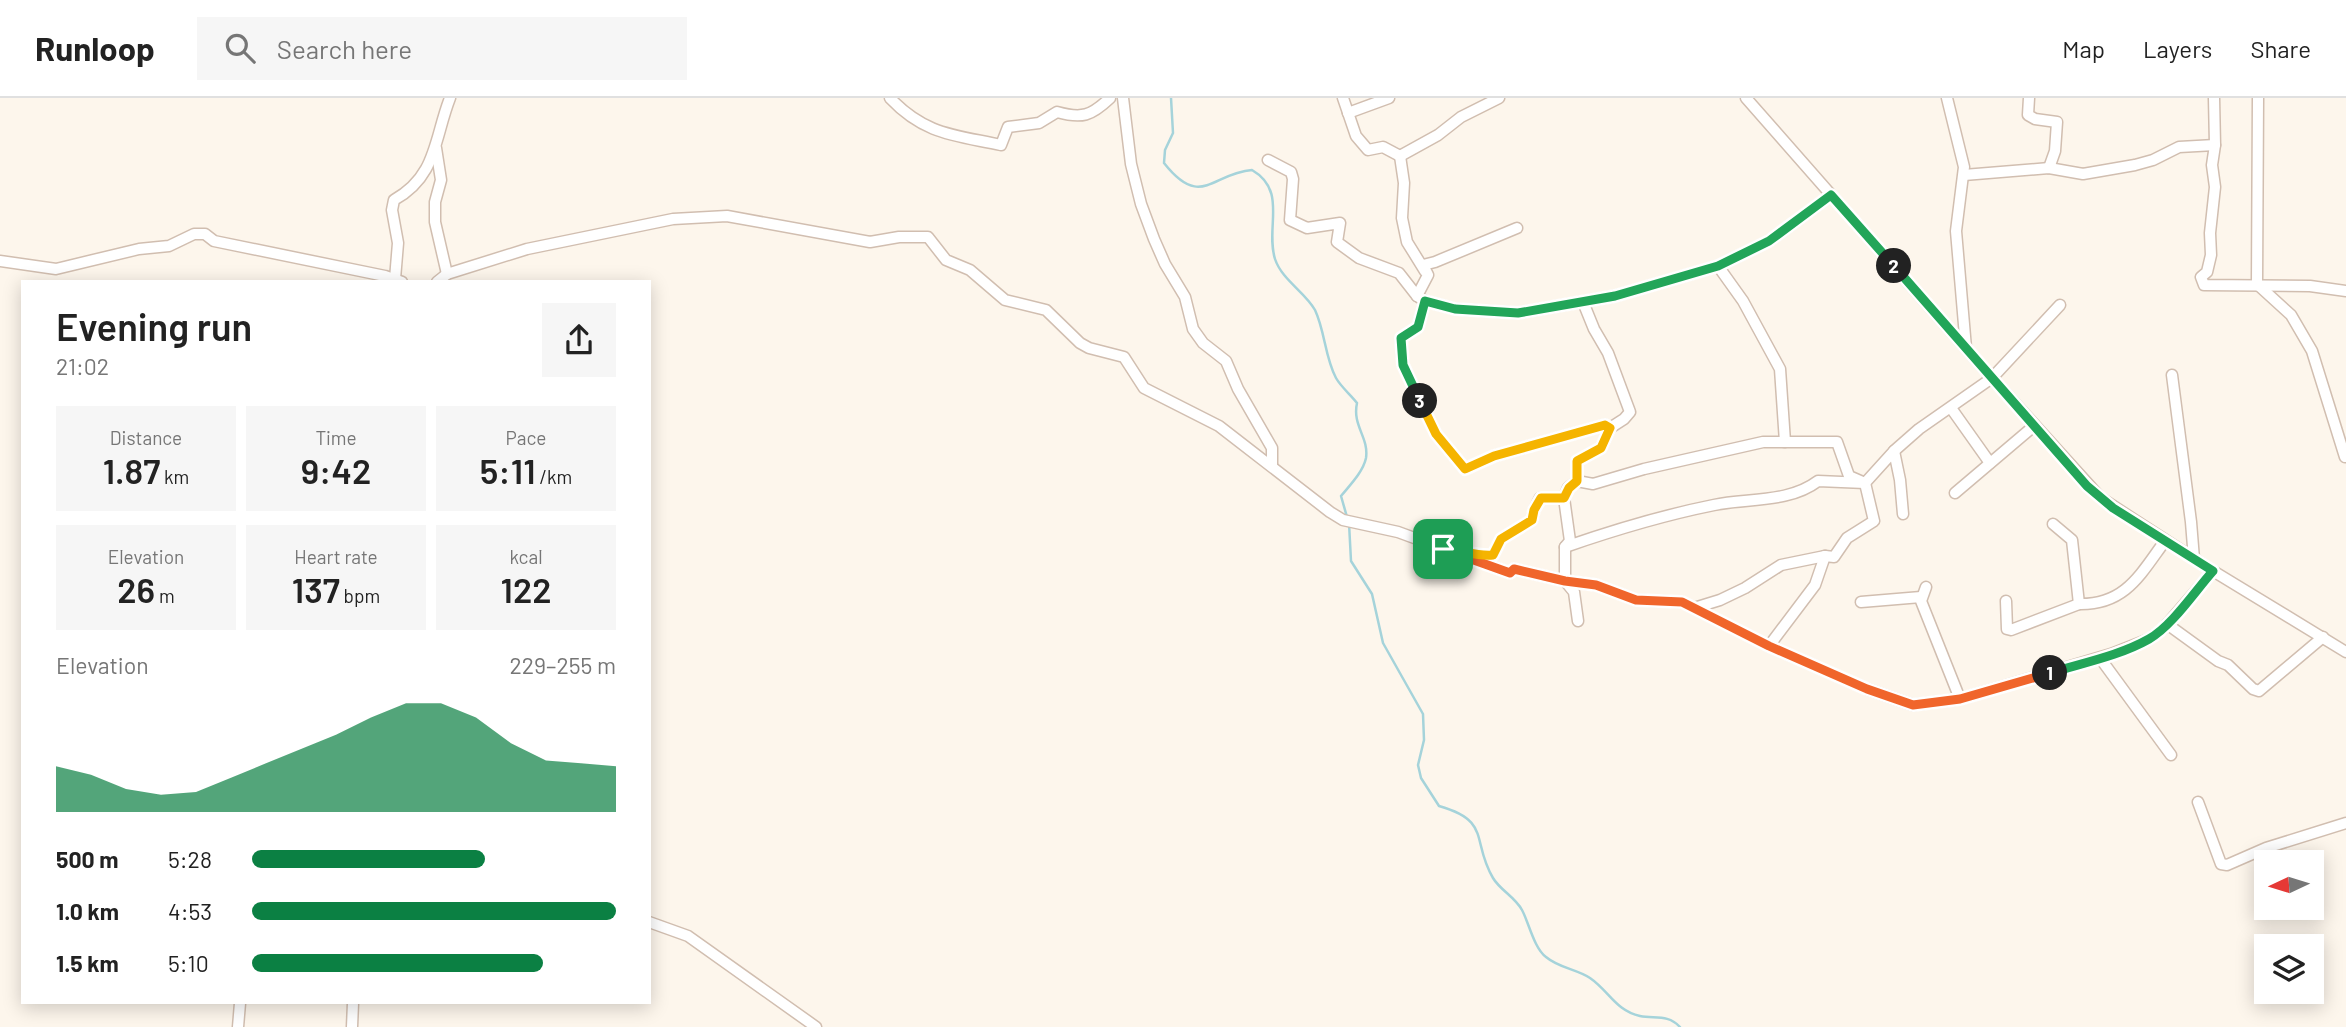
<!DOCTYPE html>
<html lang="en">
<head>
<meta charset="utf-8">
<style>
	body { margin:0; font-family:Barlow,sans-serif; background:#f6f6f6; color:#222; height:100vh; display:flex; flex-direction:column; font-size:26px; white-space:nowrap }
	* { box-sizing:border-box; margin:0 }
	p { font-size:23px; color:#767676 }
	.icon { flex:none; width:38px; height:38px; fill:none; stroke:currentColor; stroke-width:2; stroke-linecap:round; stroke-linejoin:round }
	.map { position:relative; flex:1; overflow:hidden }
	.panel { position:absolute; left:21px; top:182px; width:630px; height:724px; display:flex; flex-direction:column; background:#fff; border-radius:0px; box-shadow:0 4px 18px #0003 }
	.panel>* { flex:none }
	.needle { width:46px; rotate:266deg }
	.tools { position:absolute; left:2254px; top:752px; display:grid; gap:14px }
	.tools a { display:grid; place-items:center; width:70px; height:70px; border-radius:0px; background:#fff; box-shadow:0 4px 18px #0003; font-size:35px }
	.pin { position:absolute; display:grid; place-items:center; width:60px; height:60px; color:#fff; margin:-30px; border-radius:14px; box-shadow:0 4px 10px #0006 }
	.km { position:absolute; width:35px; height:35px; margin:-18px; border-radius:50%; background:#222; color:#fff; font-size:19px; line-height:35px; text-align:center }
	.round { display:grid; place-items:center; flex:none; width:74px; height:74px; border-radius:0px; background:#f6f6f6 }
	.head { display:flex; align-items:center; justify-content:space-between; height:119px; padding:0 35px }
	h1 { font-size:38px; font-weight:600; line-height:52px }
	.stats { display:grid; grid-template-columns:repeat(3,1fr); gap:10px; height:119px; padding:7px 35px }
	.stats div { display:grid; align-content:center; border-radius:0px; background:#f6f6f6; text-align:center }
	.stats b { font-size:35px; font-weight:600 }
	.stats small { font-size:19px; font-weight:400 }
	.stats p { font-size:19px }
	.chart { height:196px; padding:14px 35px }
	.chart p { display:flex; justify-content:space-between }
	.chart svg { width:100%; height:126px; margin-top:7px; fill:#0b8043; opacity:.7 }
	ul { padding:0 35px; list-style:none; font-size:23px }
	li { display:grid; grid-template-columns:112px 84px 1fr; align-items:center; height:52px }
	li i { height:18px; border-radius:9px; background:#0b8043 }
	header { display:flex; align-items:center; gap:42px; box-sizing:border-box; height:98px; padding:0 35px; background:#fff; border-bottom:2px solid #e0e0e0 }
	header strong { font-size:33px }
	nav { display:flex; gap:38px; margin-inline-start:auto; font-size:24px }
	.search { width:490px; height:63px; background:#f6f6f6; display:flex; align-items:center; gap:18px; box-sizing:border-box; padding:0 24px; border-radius:0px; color:#767676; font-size:26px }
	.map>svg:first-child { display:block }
</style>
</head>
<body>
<header>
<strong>Runloop</strong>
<div class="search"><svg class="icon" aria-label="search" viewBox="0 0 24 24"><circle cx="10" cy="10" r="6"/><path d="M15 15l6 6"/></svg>Search here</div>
<nav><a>Map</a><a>Layers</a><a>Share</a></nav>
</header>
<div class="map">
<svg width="2346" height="929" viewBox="0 0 2346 929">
	<rect width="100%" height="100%" fill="#fdf6ec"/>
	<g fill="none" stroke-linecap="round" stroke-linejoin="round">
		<g stroke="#a5d3da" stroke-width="2.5">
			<path d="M1171,0L1173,35L1165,52L1164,65C1201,112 1212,75 1252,72C1288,93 1265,129 1275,161C1282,182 1305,194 1315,212C1325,233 1325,260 1336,280C1341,289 1351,297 1357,305C1352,328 1369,339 1366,360C1363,374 1350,387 1341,398L1347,419"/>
			<path d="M1349,425L1351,463L1372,496L1383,545L1423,616L1424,642L1418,667L1421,680L1439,708C1492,723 1471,743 1493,780C1500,792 1515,799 1522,812C1529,825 1534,850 1546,859C1559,870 1576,871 1590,880C1609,893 1616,913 1640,918C1655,921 1668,916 1680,929"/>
		</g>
		<g stroke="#d1beb0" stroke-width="13">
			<g id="street">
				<path d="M890,0C925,37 955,37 1001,47L1008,29L1039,25L1057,14C1082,21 1091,18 1110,0"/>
				<path d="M1123,0L1131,66L1141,106L1154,141L1165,166L1185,199L1193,231L1203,245L1226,263L1238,291L1272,350V368"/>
				<path d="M1343,0L1356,38L1368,52L1383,49L1400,58"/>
				<path d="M1746,0L1992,280L2101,400L2213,473L2346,554"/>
				<path d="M1947,0L1964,69L1956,133L1966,250"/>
				<path d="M2029,0L2028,17L2035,21L2057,24L2055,53L2049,70"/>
				<path d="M2214,0L2215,47L2212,67L2215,89L2210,135L2211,157L2207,174L2201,179L2204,187L2310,188L2346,193"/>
				<path d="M2258,0L2257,186L2291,217L2312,253L2345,359"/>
				<path d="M1348,15L1389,0"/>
				<path d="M436,50L441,82L435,104V124L447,176"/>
				<path d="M1400,58L1404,85L1402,120L1407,144L1425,173"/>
				<path d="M1400,58L1438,37L1461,19L1499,0"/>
				<path d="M1268,62L1291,74L1293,81L1290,122L1307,130L1340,125L1337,144L1359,160L1399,175L1417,198L1425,203L1455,211L1518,215L1615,198L1718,168L1769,143L1831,97"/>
				<path d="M1964,77L2049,70L2083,76L2135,67L2153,62L2179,49L2215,47"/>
				<path d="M0,163L56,171L139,151L169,148L194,136H205L214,143L385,178L402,184"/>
				<path d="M1718,168L1743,203L1780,271L1785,344"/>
				<path d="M395,181L398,145L392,112L394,102C437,78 434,41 450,0"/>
				<path d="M437,184L447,176L527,151L673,121L727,118L870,144L899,139H928L946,162L970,172L1005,202L1046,212L1080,245L1089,250L1124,259L1144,290L1219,328L1330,414L1343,422L1398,434L1510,475L1514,471L1565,483L1596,487L1636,502L1682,504L1769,548L1867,591L1913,607L1960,601L2111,556L2149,541L2163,531L2213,473"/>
				<path d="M1417,198L1428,177L1423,167L1435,164L1517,130"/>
				<path d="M1425,203L1418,229L1401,240L1403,267L1436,336L1465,371L1494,358L1605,327L1610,330"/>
				<path d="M2172,277L2191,424L2194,461"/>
				<path d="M1951,310L1990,365"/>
				<path d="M1894,353L1919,331L1992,280L2060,207"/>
				<path d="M1577,383V363L1601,350L1610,330L1624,321L1630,314L1608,255L1594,231L1583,204"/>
				<path d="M1955,395L2034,328"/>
				<path d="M1564,400L1570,443L1565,449V483L1574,494L1578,523"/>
				<path d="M2053,426L2072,442L2079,506"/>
				<path d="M1565,449C1614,432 1664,417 1714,407C1748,400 1789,405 1818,383L1865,385L1894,353L1900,382L1903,416"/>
				<path d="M1471,455L1482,458L1493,457L1501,441L1532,422L1534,412L1540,400H1564L1568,390L1577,383L1593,386L1644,371L1763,344H1837L1849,378L1865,385"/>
				<path d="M1926,489L1921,503L1960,601"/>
				<path d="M2006,503L2007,531L2011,532L2079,506C2126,507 2141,475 2165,443"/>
				<path d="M1861,504L1921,499"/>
				<path d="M1694,510L1720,502L1745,490L1781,467L1825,458"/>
				<path d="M2167,526L2218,563L2228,567L2253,591L2259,593L2323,539"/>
				<path d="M1769,548L1815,487L1825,458L1834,459L1847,440L1874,423L1865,385"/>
				<path d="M2100,560L2171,657"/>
				<path d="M2198,704L2221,766L2227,767L2266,750L2346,725"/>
				<path d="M649,824L688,838L816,929"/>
				<path d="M238,929L240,905"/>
				<path d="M352,929L353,905"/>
			</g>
		</g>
		<use href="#street" stroke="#fff" stroke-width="10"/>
	</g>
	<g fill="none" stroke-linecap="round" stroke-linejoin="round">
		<g stroke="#fff" stroke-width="14">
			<path id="split-1" d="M1443,451L1510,475L1514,471L1565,483L1596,487L1636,502L1682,504L1769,548L1867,591L1913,607L1960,601L2050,575"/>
		</g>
		<g stroke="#fff" stroke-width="14">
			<path id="split-2" d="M1894,168L2087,388L2113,410L2213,473C2195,493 2172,528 2149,541C2119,558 2082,565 2050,575"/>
		</g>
		<g stroke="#fff" stroke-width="14">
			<path id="split-3" d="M1420,303L1403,267L1401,240L1418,229L1425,203L1455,211L1518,215L1615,198L1718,168L1769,143L1831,97L1894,168"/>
		</g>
		<g stroke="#fff" stroke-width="14">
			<path id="split-4" d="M1420,303L1436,336L1465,371L1494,358L1605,327L1610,330L1601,350L1577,363V383L1569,390L1564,400H1541L1534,412L1532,422L1501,441L1493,457C1476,459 1460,451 1443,451"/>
		</g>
		<use href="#split-1" stroke="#f0652b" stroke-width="9"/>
		<use href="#split-2" stroke="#22a559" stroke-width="9"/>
		<use href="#split-3" stroke="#22a559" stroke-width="9"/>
		<use href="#split-4" stroke="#f5b400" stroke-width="9"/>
	</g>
</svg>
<div class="tools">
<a><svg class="needle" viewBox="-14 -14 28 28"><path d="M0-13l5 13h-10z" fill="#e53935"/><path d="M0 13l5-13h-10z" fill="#767676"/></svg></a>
<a><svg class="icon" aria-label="layers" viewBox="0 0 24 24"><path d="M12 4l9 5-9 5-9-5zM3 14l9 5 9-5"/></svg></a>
</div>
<div class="pin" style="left:1443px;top:451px;background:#1e9e55"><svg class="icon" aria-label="arrive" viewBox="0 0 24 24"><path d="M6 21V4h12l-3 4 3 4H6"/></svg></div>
<b class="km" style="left:2050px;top:575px">1</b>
<b class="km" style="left:1894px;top:168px">2</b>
<b class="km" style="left:1420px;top:303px">3</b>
<section class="panel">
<div class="head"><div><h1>Evening run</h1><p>21:02</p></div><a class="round"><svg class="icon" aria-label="share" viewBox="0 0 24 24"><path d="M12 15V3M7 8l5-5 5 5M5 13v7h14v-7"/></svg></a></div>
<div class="stats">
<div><p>Distance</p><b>1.87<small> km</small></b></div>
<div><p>Time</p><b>9:42</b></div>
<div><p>Pace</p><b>5:11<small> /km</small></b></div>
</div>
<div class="stats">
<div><p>Elevation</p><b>26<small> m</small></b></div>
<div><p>Heart rate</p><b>137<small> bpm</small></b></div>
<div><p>kcal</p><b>122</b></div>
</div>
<div class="chart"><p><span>Elevation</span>229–255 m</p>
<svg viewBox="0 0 160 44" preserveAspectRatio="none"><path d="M0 44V28L10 31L20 36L30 38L40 37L50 32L60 27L70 22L80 17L90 11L100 6L110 6L120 11L130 20L140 26L150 27L160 28V44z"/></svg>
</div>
<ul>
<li><b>500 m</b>5:28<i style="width:64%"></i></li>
<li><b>1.0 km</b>4:53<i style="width:100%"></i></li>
<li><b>1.5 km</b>5:10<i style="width:80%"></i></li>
</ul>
</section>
</div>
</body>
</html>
